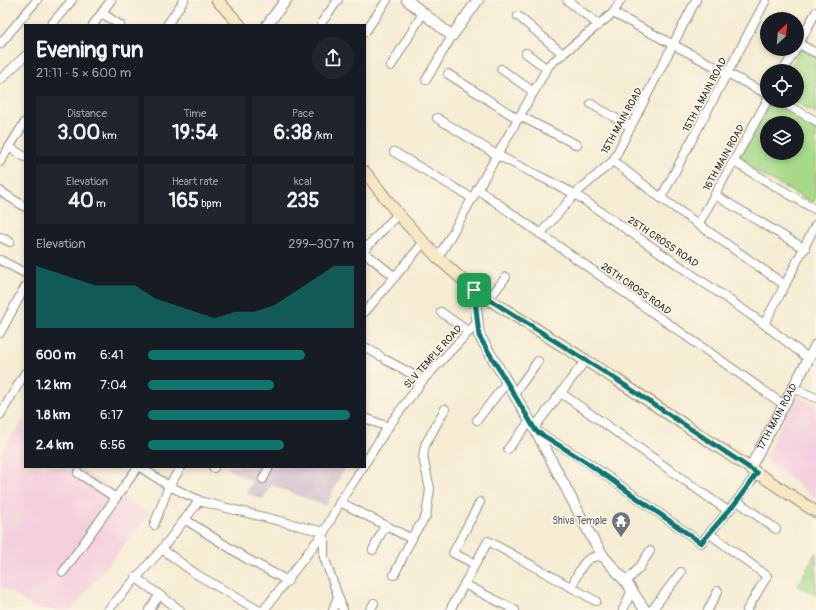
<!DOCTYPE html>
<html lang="en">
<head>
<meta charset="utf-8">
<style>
	body { margin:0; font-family:Pangolin,sans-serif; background:#20242c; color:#f1f3f6; height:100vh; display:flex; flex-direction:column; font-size:15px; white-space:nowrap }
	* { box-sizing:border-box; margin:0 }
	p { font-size:13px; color:#9ea1a6 }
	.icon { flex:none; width:22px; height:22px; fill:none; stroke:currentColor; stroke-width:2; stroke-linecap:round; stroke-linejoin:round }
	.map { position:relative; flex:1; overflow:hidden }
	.details { position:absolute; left:24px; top:24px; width:342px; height:444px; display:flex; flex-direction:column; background:#171b24; border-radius:0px; box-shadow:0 2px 6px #0003 }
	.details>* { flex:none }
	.needle { width:26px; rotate:26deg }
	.buttons { position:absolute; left:760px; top:12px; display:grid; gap:8px }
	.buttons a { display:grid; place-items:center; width:44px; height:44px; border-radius:50%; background:#171b24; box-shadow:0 2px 6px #0003; font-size:20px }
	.pin { position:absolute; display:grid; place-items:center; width:34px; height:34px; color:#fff; margin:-17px; border-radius:8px; box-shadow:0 2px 6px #0006 }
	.round { display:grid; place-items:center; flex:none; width:42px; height:42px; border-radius:21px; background:#20242c }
	.headline { display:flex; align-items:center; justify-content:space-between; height:68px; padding:0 12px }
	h1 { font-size:22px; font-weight:700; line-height:30px }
	.metrics { display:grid; grid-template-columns:repeat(3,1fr); gap:6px; height:68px; padding:4px 12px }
	.metrics div { display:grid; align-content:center; border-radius:0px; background:#20242c; text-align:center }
	.metrics b { font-size:20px; font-weight:700 }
	.metrics small { font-size:11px; font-weight:400 }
	.metrics p { font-size:11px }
	.chart { height:112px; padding:8px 12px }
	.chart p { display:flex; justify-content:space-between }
	.chart svg { width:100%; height:72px; margin-top:4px; fill:#0f766e; opacity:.7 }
	ul { padding:0 12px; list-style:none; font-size:13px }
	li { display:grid; grid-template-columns:64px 48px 1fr; align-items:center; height:30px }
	li i { height:10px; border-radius:5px; background:#0f766e }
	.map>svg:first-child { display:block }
</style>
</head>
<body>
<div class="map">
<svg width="816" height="610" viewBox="0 0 816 610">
	<rect width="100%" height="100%" fill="#fcf5e5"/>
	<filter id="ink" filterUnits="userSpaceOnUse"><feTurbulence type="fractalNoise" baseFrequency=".025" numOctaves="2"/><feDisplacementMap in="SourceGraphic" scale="8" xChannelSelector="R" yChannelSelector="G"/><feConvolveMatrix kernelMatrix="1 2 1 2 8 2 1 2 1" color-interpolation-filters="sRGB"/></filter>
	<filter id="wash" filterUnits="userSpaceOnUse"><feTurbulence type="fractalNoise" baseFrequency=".012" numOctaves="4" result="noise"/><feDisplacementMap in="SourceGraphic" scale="16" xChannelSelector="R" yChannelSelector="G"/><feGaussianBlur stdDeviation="0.9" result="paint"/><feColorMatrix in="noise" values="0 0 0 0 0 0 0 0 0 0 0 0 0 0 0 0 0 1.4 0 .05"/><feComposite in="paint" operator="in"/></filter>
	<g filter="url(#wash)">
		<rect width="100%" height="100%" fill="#f5ecd3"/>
		<g fill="#f4cfde">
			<path d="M795,396L816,405V499L764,458Z"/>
			<path d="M25,417V467H82L81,469L150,514L71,610H38L0,586V455Z"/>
		</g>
		<path fill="#d0bdce" d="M230,467H345L326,506L271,485L263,499L246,493L252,481L228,469Z"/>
		<g fill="#a6d988" stroke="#68825a" fill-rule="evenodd">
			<path d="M801,49L816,57V113L794,101H797V71H788Z"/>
			<path d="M770,103L816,128V197L813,203L737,161ZM767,123H797V153H767Z"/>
			<path d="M816,552V595L798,586Z"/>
		</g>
	</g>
	<g filter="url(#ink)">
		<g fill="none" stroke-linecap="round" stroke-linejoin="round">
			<g stroke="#908c7f" stroke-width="10">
				<g id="minor">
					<path d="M567,0L599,25"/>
					<path d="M102,13L120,25"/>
					<path d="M613,13L767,94"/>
					<path d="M518,16L563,54"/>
					<path d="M322,22L338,0"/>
					<path d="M51,25L72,0"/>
					<path d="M93,25L111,0"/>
					<path d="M167,25L184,0"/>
					<path d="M365,32L387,0"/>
					<path d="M0,44L37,0"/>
					<path d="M799,44L816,53"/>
					<path d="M797,47L816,12"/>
					<path d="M526,53L547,69"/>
					<path d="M391,66L423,13"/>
					<path d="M501,69L534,92"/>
					<path d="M783,71L796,49"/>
					<path d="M448,74L518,119"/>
					<path d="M0,80L25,56"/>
					<path d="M426,80L452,36"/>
					<path d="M780,101L816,121"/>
					<path d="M591,104L631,127"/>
					<path d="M520,116L577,145"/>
					<path d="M437,118L497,155L575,194L764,324L809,359"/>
					<path d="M9,147L25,157"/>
					<path d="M394,152L472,198"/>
					<path d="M613,161L661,198L785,285L816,224"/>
					<path d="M0,162L25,122"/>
					<path d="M734,162L816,210"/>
					<path d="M477,189L784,405"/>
					<path d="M0,191L25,207"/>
					<path d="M715,195L805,249"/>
					<path d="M661,198L766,0"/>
					<path d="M698,225L767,101"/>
					<path d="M540,234L575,194L613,161L696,0"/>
					<path d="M0,237L10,242"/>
					<path d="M365,249L398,214"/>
					<path d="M365,253L395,277"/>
					<path d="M438,258L549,65L613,13L621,0"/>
					<path d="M0,260L25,273"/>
					<path d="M488,300L506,277"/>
					<path d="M365,312L424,242"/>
					<path d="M441,312L469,332"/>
					<path d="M764,324L785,285"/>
					<path d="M0,333L25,287"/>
					<path d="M365,347L380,356"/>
					<path d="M386,360L423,380"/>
					<path d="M793,388L816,398"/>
					<path d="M561,393L728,511"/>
					<path d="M514,394L538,361"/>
					<path d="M0,415L25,373"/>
					<path d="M365,418L388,427"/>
					<path d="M477,420L507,382"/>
					<path d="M534,428L585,361"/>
					<path d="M536,431L587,462L701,543L737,501L757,473"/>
					<path d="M508,449L530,421"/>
					<path d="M365,463L388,427L423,380L477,323"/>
					<path d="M140,467L169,486L203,502L324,532V557L343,610"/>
					<path d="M213,467L214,468"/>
					<path d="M78,473L116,498"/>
					<path d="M263,479L269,467"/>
					<path d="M737,501L776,529"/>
					<path d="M340,502L412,539"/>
					<path d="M186,520L247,559L288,581"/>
					<path d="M154,525L169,486L181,467"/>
					<path d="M710,534L767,576L747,610"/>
					<path d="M162,549L196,574L258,610"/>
					<path d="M373,550L385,525"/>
					<path d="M475,564L453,553L480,502"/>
					<path d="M63,572L138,467"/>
					<path d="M394,575L414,534L426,516L430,489L423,457L425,445L445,409"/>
					<path d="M135,577L180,610"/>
					<path d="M626,582L639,568L650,551"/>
					<path d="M464,584L515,610"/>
					<path d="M572,586C580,571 583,553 604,557"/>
					<path d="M108,610L162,549L199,501"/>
					<path d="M149,610L159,596"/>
					<path d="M264,610L324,532L340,502L363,467"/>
					<path d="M333,610L338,596"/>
					<path d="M370,610L374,603"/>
					<path d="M450,610L488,541L596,601"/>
					<path d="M623,610L632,590"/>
					<path d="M652,610L681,572"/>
					<path d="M708,610L718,591"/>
				</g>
			</g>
			<g stroke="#908c7f" stroke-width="12">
				<g id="tertiary">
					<path d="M407,0L452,36L478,0"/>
					<path d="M267,25L286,0"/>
					<path d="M474,290L479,335L536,431L592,538L604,557L626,582L645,610"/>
					<path id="s1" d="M750,468L816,345"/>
				</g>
			</g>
			<g stroke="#908c7f" stroke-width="13">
				<g id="secondary">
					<path d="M217,0L240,25"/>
					<path d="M365,172L398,214L438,258L474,290L617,380L816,512"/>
				</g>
			</g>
			<use href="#minor" stroke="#fff" stroke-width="8"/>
			<use href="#tertiary" stroke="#fff" stroke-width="10"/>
			<use href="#secondary" stroke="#f7e8c3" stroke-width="11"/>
		</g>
	</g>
	<g fill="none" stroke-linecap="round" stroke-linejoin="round" filter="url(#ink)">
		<g stroke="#fff" stroke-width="8">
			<path id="route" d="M474,290L617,380L757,473L737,501L701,543L586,462L536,431L479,336Z"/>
		</g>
		<use href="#route" stroke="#0f766e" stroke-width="5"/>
	</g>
	<defs>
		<g id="temple-pin" transform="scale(1)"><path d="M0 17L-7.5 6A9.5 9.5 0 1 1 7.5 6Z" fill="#6b7280" stroke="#fcf5e5"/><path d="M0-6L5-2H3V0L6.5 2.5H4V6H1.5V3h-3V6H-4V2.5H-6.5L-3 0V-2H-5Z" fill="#fff"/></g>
	</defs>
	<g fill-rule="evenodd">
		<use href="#temple-pin" x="621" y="521"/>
	</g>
	<g text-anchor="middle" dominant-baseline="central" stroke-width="3.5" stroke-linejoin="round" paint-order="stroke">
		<g font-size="10" fill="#2b2b2b" stroke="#fcf5e5">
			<text transform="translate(705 95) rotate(-62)">15TH A MAIN ROAD</text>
			<text transform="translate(622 121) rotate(-61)">15TH MAIN ROAD</text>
			<text transform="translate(724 158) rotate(-61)">16TH MAIN ROAD</text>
			<text transform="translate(663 242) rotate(34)">25TH CROSS ROAD</text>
			<text transform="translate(636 289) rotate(35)">26TH CROSS ROAD</text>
			<text transform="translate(433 357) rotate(-48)">SLV TEMPLE ROAD</text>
			<text stroke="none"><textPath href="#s1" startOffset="58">17TH MAIN ROAD</textPath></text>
		</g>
		<g font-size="10" fill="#5b616d" stroke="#fcf5e5" text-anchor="end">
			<text x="607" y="521">Shiva Temple</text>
		</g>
	</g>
</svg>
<div class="buttons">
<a><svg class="needle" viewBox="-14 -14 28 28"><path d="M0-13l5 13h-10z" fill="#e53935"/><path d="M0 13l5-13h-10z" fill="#9ea1a6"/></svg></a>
<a><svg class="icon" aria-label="locate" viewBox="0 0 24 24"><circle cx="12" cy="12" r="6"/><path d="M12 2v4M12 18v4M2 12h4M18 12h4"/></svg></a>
<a><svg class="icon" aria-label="layers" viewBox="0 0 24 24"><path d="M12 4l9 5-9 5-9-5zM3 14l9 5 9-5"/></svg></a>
</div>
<div class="pin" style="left:474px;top:290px;background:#1e9e55"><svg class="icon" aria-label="arrive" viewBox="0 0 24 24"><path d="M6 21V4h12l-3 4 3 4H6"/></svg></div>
<section class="details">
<div class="headline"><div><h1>Evening run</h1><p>21:11 · 5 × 600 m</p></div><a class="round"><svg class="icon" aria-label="share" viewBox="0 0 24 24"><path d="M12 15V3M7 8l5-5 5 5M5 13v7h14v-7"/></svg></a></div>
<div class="metrics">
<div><p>Distance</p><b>3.00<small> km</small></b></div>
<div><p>Time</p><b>19:54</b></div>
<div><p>Pace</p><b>6:38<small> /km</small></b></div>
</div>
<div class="metrics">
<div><p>Elevation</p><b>40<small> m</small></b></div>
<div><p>Heart rate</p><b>165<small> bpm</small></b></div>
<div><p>kcal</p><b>235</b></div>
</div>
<div class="chart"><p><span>Elevation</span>299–307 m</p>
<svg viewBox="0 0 160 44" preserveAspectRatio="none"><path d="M0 44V6L10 10L20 14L30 18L40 18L50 18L60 26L70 30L80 34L90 38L100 34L110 34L120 30L130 22L140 14L150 6L160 6V44z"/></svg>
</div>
<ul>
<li><b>600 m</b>6:41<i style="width:76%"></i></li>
<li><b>1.2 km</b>7:04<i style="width:61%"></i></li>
<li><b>1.8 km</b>6:17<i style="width:98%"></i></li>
<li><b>2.4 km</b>6:56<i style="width:66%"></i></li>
</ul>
</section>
</div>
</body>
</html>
